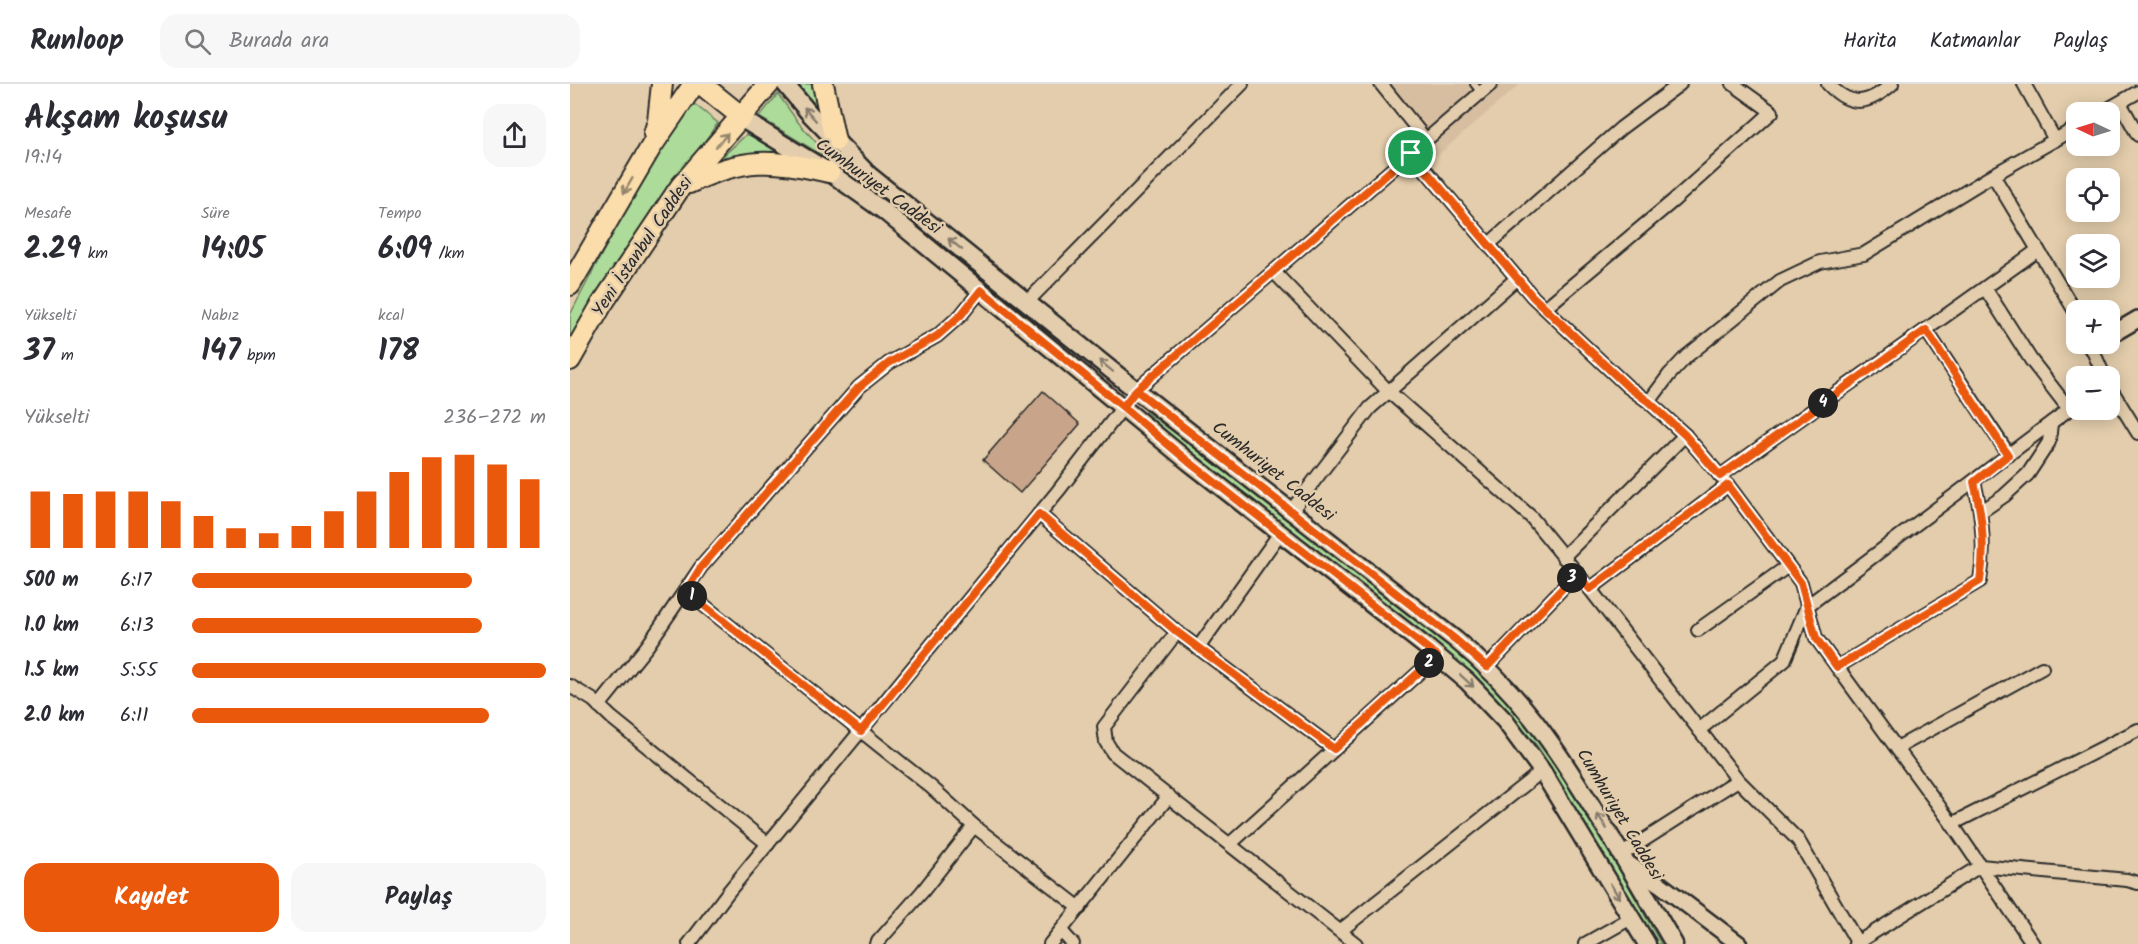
<!DOCTYPE html>
<html lang="tr">
<head>
<meta charset="utf-8">
<style>
	body { margin:0; font-family:Kalam,sans-serif; background:#f7f7f7; color:#2b2b33; height:100vh; display:flex; flex-direction:column; font-size:22px; white-space:nowrap }
	* { box-sizing:border-box; margin:0 }
	p { font-size:20px; color:#7c7c81 }
	.icon { flex:none; width:33px; height:33px; fill:none; stroke:currentColor; stroke-width:2; stroke-linecap:round; stroke-linejoin:round }
	.map { position:relative; flex:1; overflow:hidden }
	.panel { display:flex; flex-direction:column; background:#fff; width:570px }
	.panel>* { flex:none }
	.needle { width:39px; rotate:274deg }
	.fabs { position:absolute; left:1496px; top:18px; display:grid; gap:12px }
	.fabs a { display:grid; place-items:center; width:54px; height:54px; border-radius:12px; background:#fff; box-shadow:0 3px 15px #0003; font-size:30px }
	.pin { position:absolute; display:grid; place-items:center; width:51px; height:51px; color:#fff; margin:-26px; border:3px solid #fff; border-radius:50%; box-shadow:0 2px 6px #0007 }
	.km { position:absolute; width:30px; height:30px; margin:-15px; border-radius:50%; background:#222; color:#fff; font-size:16px; line-height:30px; text-align:center }
	.round { display:grid; place-items:center; flex:none; width:63px; height:63px; border-radius:18px; background:#f7f7f7 }
	.headline { display:flex; align-items:center; justify-content:space-between; height:102px; padding:0 24px }
	h1 { font-size:33px; font-weight:700; line-height:45px }
	.metrics { display:grid; grid-template-columns:repeat(3,1fr); gap:9px; height:102px; padding:6px 24px }
	.metrics div { display:grid; align-content:center }
	.metrics b { font-size:30px; font-weight:700 }
	.metrics small { font-size:16px; font-weight:400 }
	.metrics p { font-size:16px }
	.chart { height:168px; padding:12px 24px }
	.chart p { display:flex; justify-content:space-between }
	.chart svg { width:100%; height:108px; margin-top:6px; stroke:#ea580c; stroke-width:6 }
	.primary-button { display:flex; gap:12px; margin-top:auto; padding:12px 24px }
	.primary-button a { flex:1; height:69px; border-radius:18px; background:#ea580c; color:#fff; font-size:24px; font-weight:700; line-height:69px; text-align:center }
	.primary-button a+a { background:#f7f7f7; color:#2b2b33 }
	ul { padding:0 24px; list-style:none; font-size:20px }
	li { display:grid; grid-template-columns:96px 72px 1fr; align-items:center; height:45px }
	li i { height:15px; border-radius:8px; background:#ea580c }
	header { display:flex; align-items:center; gap:36px; box-sizing:border-box; height:84px; padding:0 30px; background:#fff; border-bottom:2px solid #e1e1e2 }
	header strong { font-size:28px }
	nav { display:flex; gap:33px; margin-inline-start:auto; font-size:21px }
	.search { width:420px; height:54px; background:#f7f7f7; display:flex; align-items:center; gap:15px; box-sizing:border-box; padding:0 21px; border-radius:18px; color:#7c7c81; font-size:22px }
	main { display:flex; flex:1; min-height:0 }
	.map>svg:first-child { display:block }
</style>
</head>
<body>
<header>
<strong>Runloop</strong>
<div class="search"><svg class="icon" aria-label="search" viewBox="0 0 24 24"><circle cx="10" cy="10" r="6"/><path d="M15 15l6 6"/></svg>Burada ara</div>
<nav><a>Harita</a><a>Katmanlar</a><a>Paylaş</a></nav>
</header>
<main>
<section class="panel">
<div class="headline"><div><h1>Akşam koşusu</h1><p>19:14</p></div><a class="round"><svg class="icon" aria-label="share" viewBox="0 0 24 24"><path d="M12 15V3M7 8l5-5 5 5M5 13v7h14v-7"/></svg></a></div>
<div class="metrics">
<div><p>Mesafe</p><b>2.29<small> km</small></b></div>
<div><p>Süre</p><b>14:05</b></div>
<div><p>Tempo</p><b>6:09<small> /km</small></b></div>
</div>
<div class="metrics">
<div><p>Yükselti</p><b>37<small> m</small></b></div>
<div><p>Nabız</p><b>147<small> bpm</small></b></div>
<div><p>kcal</p><b>178</b></div>
</div>
<div class="chart"><p><span>Yükselti</span>236–272 m</p>
<svg viewBox="0 0 160 44" preserveAspectRatio="none"><path d="M5 44V21M15 44V22M25 44V21M35 44V21M45 44V25M55 44V31M65 44V36M75 44V38M85 44V35M95 44V29M105 44V21M115 44V13M125 44V7M135 44V6M145 44V10M155 44V16"/></svg>
</div>
<ul>
<li><b>500 m</b>6:17<i style="width:79%"></i></li>
<li><b>1.0 km</b>6:13<i style="width:82%"></i></li>
<li><b>1.5 km</b>5:55<i style="width:100%"></i></li>
<li><b>2.0 km</b>6:11<i style="width:84%"></i></li>
</ul>
<div class="primary-button"><a>Kaydet</a><a>Paylaş</a></div>
</section>
<div class="map">
<svg width="1568" height="860" viewBox="0 0 1568 860">
	<rect width="100%" height="100%" fill="#e3cdac"/>
	<filter id="ink" filterUnits="userSpaceOnUse"><feTurbulence type="fractalNoise" baseFrequency=".0167" numOctaves="2"/><feDisplacementMap in="SourceGraphic" scale="12" xChannelSelector="R" yChannelSelector="G"/><feConvolveMatrix kernelMatrix="1 2 1 2 8 2 1 2 1" color-interpolation-filters="sRGB"/></filter>
	<g filter="url(#ink)">
		<path fill="#d7bea0" d="M807,0H950L867,72Z"/>
		<g fill="#addb99" stroke="#6c8362" stroke-width="1.5">
			<path d="M224,0H241L249,22L247,26Z"/>
			<path d="M208,10L228,38L261,75L255,73L189,33Z"/>
			<path d="M123,19L148,39C97,109 43,178 0,254V231L51,133L83,78Z"/>
			<path d="M177,50L215,66L152,73Z"/>
			<path d="M576,328L660,389L897,575C917,594 939,613 955,635C1008,705 1048,784 1091,860H1085L1082,855L1018,752L990,698L968,663L924,611L895,584L574,331Z"/>
		</g>
		<path fill="#c8a58a" stroke="#2b2b2b" stroke-width="1.5" d="M473,307L510,340L450,409L413,376Z"/>
		<g fill="none" stroke-linecap="round" stroke-linejoin="round">
			<g stroke="#2b2b2b" stroke-width="10">
				<path id="service" d="M904,0L911,9"/>
			</g>
			<g stroke="#2b2b2b" stroke-width="16">
				<g id="minor">
					<path d="M811,0L856,56"/>
					<path d="M1258,0C1281,24 1298,21 1322,0"/>
					<path d="M1454,0L1485,56"/>
					<path d="M1550,19L1568,51"/>
					<path d="M1533,28L1568,8"/>
					<path d="M841,69L963,213L1057,302L1079,318L1115,351L1158,401L1231,499L1246,554L1382,740L1463,860"/>
					<path d="M1423,91L1506,229"/>
					<path d="M919,160L1051,44L1110,0"/>
					<path d="M704,188L818,307L961,433L1020,505L1168,696L1228,756L1287,858"/>
					<path d="M1415,204L1461,276L1499,325"/>
					<path d="M457,218L672,0"/>
					<path d="M975,224L1103,117L1202,28L1163,0"/>
					<path d="M1356,246L1439,371"/>
					<path d="M1520,260L1534,292"/>
					<path d="M1539,302L1568,349"/>
					<path d="M566,306L921,0"/>
					<path d="M1079,318L1099,291L1117,272L1210,197L1250,178L1294,170L1423,91L1506,44"/>
					<path d="M1150,392L1468,166"/>
					<path d="M721,427L800,324L947,194"/>
					<path d="M1412,427L1434,412L1458,390L1479,358L1481,339"/>
					<path d="M469,430L607,548L764,665"/>
					<path d="M993,473L1115,351"/>
					<path d="M1020,505L1158,401"/>
					<path d="M116,507L361,703L404,742L510,824"/>
					<path d="M1128,546L1218,482"/>
					<path d="M607,548L534,643L536,658L543,669L786,860"/>
					<path d="M628,564L710,449"/>
					<path d="M917,583L1007,489"/>
					<path d="M1267,583L1410,497C1416,463 1412,430 1404,397"/>
					<path d="M0,602L23,616L42,634L198,760"/>
					<path d="M29,622L78,561L131,483L289,303L319,279L367,252L391,231L411,206"/>
					<path d="M1129,646L1214,577L1237,522L1506,320"/>
					<path d="M1327,664L1472,584"/>
					<path d="M1382,740L1568,646"/>
					<path d="M660,760L867,572"/>
					<path d="M1052,770L1168,696"/>
					<path d="M491,847L503,860"/>
					<path d="M770,847L972,687"/>
					<path d="M119,860L159,807L488,407L553,323"/>
					<path d="M306,860L352,808L404,742"/>
					<path d="M480,860L599,712"/>
					<path d="M1015,860L1061,834"/>
					<path d="M1285,860L1410,782L1557,796L1568,799"/>
				</g>
			</g>
			<g stroke="#2b2b2b" stroke-width="20">
				<g id="tertiary">
					<path d="M1539,252L1568,235"/>
					<path d="M1521,262L1526,260"/>
					<path d="M1058,780L1091,801L1169,860"/>
				</g>
			</g>
			<g stroke="#2b2b2b" stroke-width="21">
				<g id="secondary">
					<path d="M215,0L240,30L299,91L566,306L886,556C947,606 984,660 1024,726C1052,770 1078,815 1104,860"/>
					<path d="M172,33L177,38L259,88L314,127L619,378L855,562L897,597L935,637L972,687L1077,860"/>
				</g>
			</g>
			<g stroke="#2b2b2b" stroke-width="24">
				<g id="trunk">
					<path d="M131,0L172,33"/>
					<path d="M253,0L265,57"/>
					<path d="M84,50L88,37L92,0"/>
					<path d="M119,99C175,73 201,75 259,88"/>
					<path d="M0,201L81,63L124,0"/>
					<path d="M0,276L32,220L111,102L199,0"/>
				</g>
			</g>
			<use href="#service" stroke="#e3cdac" stroke-width="6"/>
			<use href="#minor" stroke="#e3cdac" stroke-width="12"/>
			<use href="#tertiary" stroke="#e3cdac" stroke-width="15"/>
			<use href="#secondary" stroke="#e3cdac" stroke-width="16"/>
			<use href="#trunk" stroke="#fbddab" stroke-width="20"/>
		</g>
		<defs><path id="oneway-shaft" d="M-6 0H5M1.5-3L5.5 0L1.5 3" fill="none" stroke-width="1.6" stroke-linecap="round" stroke-linejoin="round" transform="scale(1.5)"/></defs>
		<g stroke="#877c6c">
			<use href="#oneway-shaft" transform="translate(240 30) rotate(-131)"/>
			<use href="#oneway-shaft" transform="translate(385 160) rotate(-141)"/>
			<use href="#oneway-shaft" transform="translate(536 282) rotate(-141)"/>
			<use href="#oneway-shaft" transform="translate(897 597) rotate(42)"/>
			<use href="#oneway-shaft" transform="translate(1032 737) rotate(-122)"/>
			<use href="#oneway-shaft" transform="translate(1045 807) rotate(58)"/>
		</g>
		<g stroke="#93846b">
			<use href="#oneway-shaft" transform="translate(152 56) rotate(-49)"/>
			<use href="#oneway-shaft" transform="translate(58 102) rotate(120)"/>
		</g>
	</g>
	<g fill="none" stroke-linecap="round" stroke-linejoin="round" filter="url(#ink)">
		<g stroke="#fff" stroke-width="12">
			<path id="route" d="M841,69L566,306L553,323L411,206L391,231L367,252L319,279L289,303L131,483L116,507L291,647L469,430L607,548L764,665L867,572L619,378L553,323L566,306L886,556L917,583L1007,489L1020,505L1158,401L1231,499L1246,554L1267,583L1410,497C1416,463 1412,430 1404,398L1438,371L1356,246L1150,392L1115,351L1079,318L1057,302L963,213L841,69"/>
		</g>
		<use href="#route" stroke="#ea580c" stroke-width="8"/>
	</g>
	<g text-anchor="middle" dominant-baseline="central" stroke-width="5" stroke-linejoin="round" paint-order="stroke">
		<g font-size="18" fill="#2b2b2b" stroke="#e3cdac">
			<text transform="translate(308 103) rotate(36)">Cumhuriyet Caddesi</text>
			<text transform="translate(73 163) rotate(-56)">Yeni İstanbul Caddesi</text>
			<text transform="translate(703 388) rotate(38)">Cumhuriyet Caddesi</text>
			<text transform="translate(1049 731) rotate(59)">Cumhuriyet Caddesi</text>
		</g>
	</g>
</svg>
<div class="fabs">
<a><svg class="needle" viewBox="-14 -14 28 28"><path d="M0-13l5 13h-10z" fill="#e53935"/><path d="M0 13l5-13h-10z" fill="#7c7c81"/></svg></a>
<a><svg class="icon" aria-label="locate" viewBox="0 0 24 24"><circle cx="12" cy="12" r="6"/><path d="M12 2v4M12 18v4M2 12h4M18 12h4"/></svg></a>
<a><svg class="icon" aria-label="layers" viewBox="0 0 24 24"><path d="M12 4l9 5-9 5-9-5zM3 14l9 5 9-5"/></svg></a>
<a>+</a>
<a>−</a>
</div>
<div class="pin" style="left:841px;top:69px;background:#1e9e55"><svg class="icon" aria-label="arrive" viewBox="0 0 24 24"><path d="M6 21V4h12l-3 4 3 4H6"/></svg></div>
<b class="km" style="left:122px;top:512px">1</b>
<b class="km" style="left:859px;top:579px">2</b>
<b class="km" style="left:1002px;top:494px">3</b>
<b class="km" style="left:1253px;top:319px">4</b>
</div>
</main>
</body>
</html>
